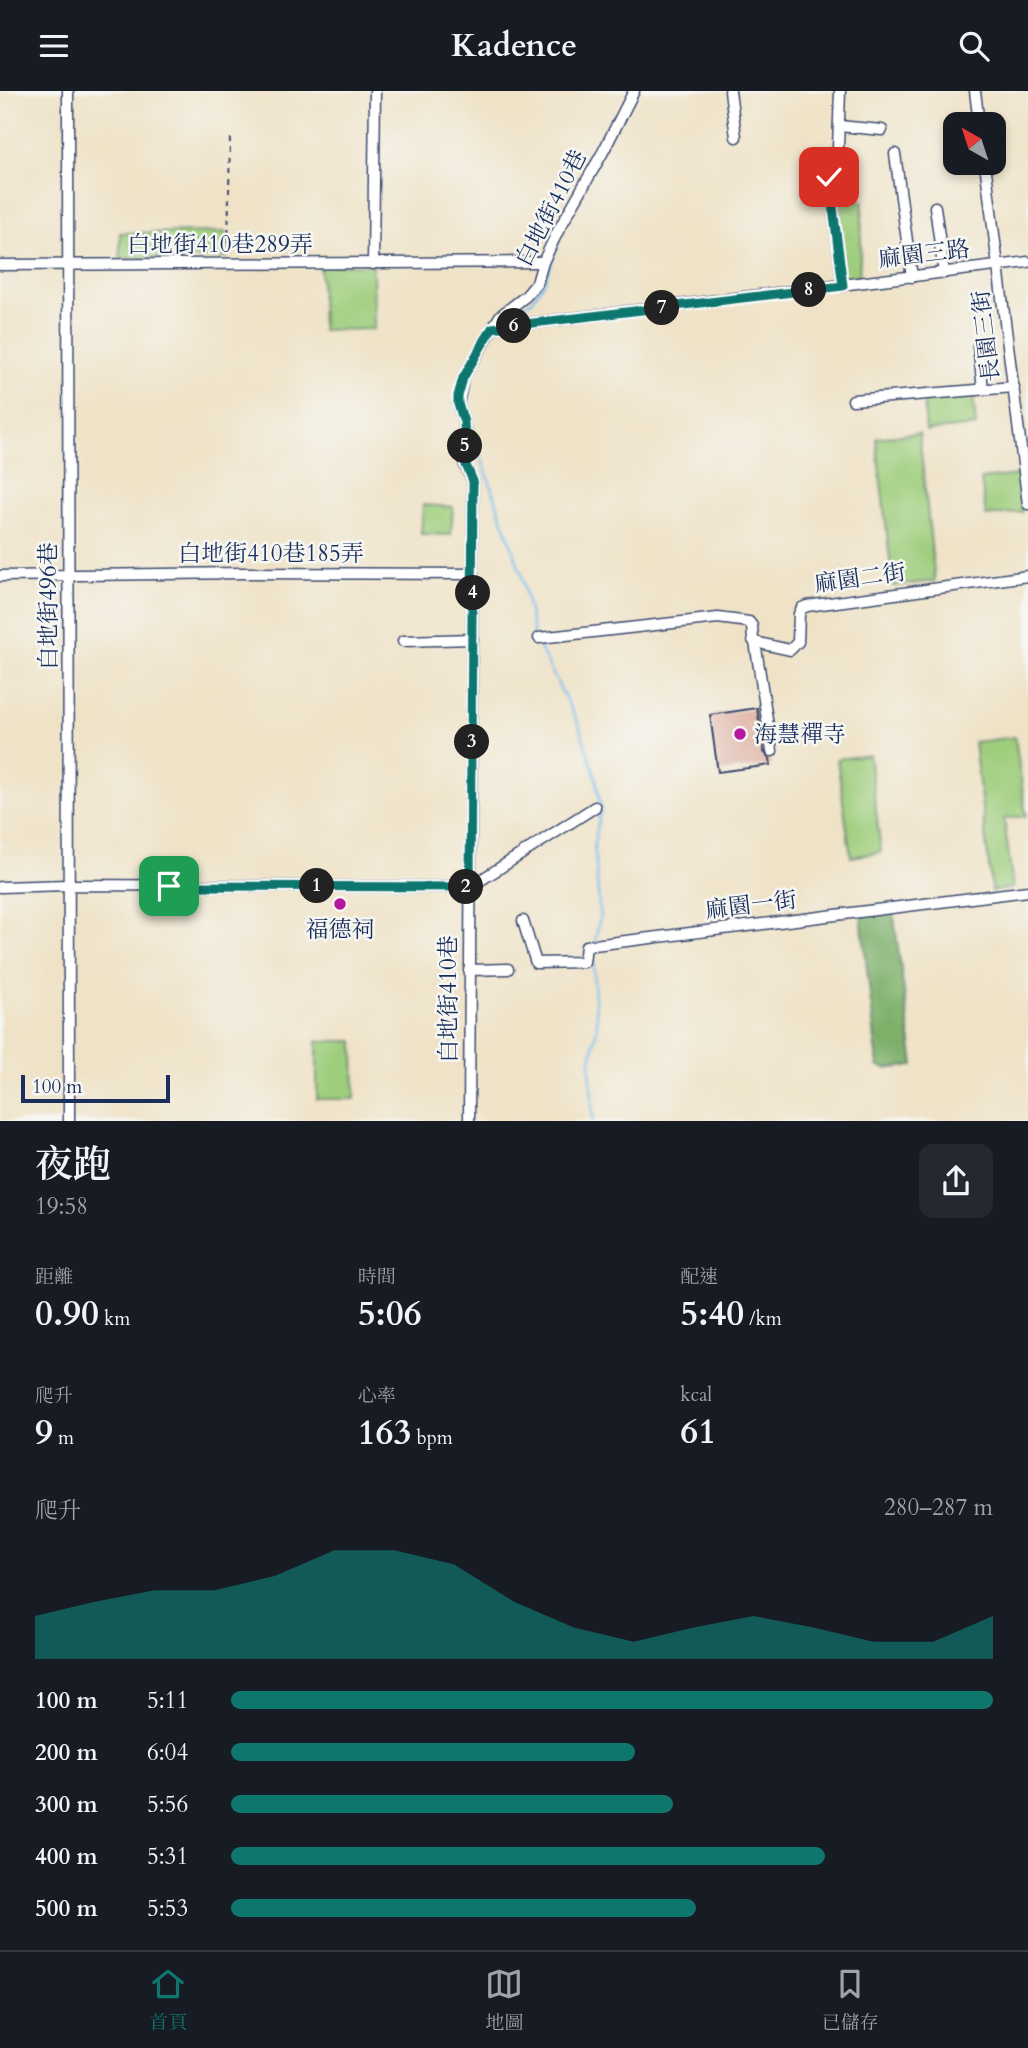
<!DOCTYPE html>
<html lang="zh-TW">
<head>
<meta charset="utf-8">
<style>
	body { margin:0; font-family:Cardo,"Noto Serif TC",serif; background:#242831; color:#f1f3f6; height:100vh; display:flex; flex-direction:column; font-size:26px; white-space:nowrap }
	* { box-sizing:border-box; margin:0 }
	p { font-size:23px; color:#9ea1a6 }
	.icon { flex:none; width:38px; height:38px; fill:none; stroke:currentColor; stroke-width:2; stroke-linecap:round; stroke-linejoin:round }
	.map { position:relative; height:1030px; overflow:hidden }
	.details { display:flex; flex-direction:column; background:#171b24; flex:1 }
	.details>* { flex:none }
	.needle { width:46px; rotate:321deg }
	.buttons { position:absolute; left:943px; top:21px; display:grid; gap:14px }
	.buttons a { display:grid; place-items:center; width:63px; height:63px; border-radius:14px; background:#171b24; box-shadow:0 4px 10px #0003; font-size:35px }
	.scale { position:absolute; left:21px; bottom:18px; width:149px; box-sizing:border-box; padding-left:7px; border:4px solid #1b2f5e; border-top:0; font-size:19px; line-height:24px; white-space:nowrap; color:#1b2f5e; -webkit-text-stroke:5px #f6f6f2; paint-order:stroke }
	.pin { position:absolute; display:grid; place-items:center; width:60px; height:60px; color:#fff; margin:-30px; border-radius:14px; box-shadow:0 4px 10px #0006 }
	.km { position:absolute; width:35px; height:35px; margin:-18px; border-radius:50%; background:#222; color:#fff; font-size:19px; line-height:35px; text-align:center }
	.round { display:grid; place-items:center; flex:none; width:74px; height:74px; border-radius:14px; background:#242831 }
	.summary { display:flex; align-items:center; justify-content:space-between; height:119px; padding:0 35px }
	h1 { font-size:38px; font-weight:600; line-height:52px }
	.stats { display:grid; grid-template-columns:repeat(3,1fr); gap:10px; height:119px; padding:7px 35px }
	.stats div { display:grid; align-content:center }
	.stats b { font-size:35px; font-weight:600 }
	.stats small { font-size:19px; font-weight:400 }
	.stats p { font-size:19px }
	.chart { height:196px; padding:14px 35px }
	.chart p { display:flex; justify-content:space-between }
	.chart svg { width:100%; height:126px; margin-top:7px; fill:#0f766e; opacity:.7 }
	ul { padding:0 35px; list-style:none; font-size:23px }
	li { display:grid; grid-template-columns:112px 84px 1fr; align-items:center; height:52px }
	li i { height:18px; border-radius:9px; background:#0f766e }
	header { display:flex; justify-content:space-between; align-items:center; height:91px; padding:0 35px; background:#171b24; font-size:32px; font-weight:600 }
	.menu { display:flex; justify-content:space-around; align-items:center; height:98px; border-top:2px solid #363941; background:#171b24; font-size:19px; color:#9ea1a6 }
	.menu a { display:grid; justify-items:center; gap:4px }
	.menu .current { color:#0f766e }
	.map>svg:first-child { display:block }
</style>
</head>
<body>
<header><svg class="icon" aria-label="menu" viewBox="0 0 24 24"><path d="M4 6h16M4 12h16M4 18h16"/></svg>Kadence<svg class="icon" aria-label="search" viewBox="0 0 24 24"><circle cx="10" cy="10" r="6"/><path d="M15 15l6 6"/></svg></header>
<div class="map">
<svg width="1028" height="1030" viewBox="0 0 1028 1030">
	<rect width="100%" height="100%" fill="#f6f6f2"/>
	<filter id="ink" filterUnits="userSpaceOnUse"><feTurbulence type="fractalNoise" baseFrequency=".0143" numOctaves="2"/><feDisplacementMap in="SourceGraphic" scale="14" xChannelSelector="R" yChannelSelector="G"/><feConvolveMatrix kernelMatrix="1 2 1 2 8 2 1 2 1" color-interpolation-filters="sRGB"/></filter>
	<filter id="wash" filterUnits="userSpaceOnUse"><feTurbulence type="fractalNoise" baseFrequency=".00686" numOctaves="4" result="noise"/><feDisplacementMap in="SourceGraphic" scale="28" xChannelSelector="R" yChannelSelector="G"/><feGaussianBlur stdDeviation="1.57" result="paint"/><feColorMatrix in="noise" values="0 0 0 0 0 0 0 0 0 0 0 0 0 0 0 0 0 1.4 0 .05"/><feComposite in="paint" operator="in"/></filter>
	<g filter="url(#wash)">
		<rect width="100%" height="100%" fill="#efe2c6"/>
		<g fill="#9ecd7b" stroke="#5c7e6c" stroke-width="2">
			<path d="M831,94L863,111L859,185L844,187Z"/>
			<path d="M227,141V167H120V142Z"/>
			<path d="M320,174H373L374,238L322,239Z"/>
			<path d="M973,304L976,335L926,340L924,309Z"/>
			<path d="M919,342L935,490L893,495L876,347Z"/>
			<path d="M1018,384L1022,421L986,425L981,388Z"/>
			<path d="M423,414L453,416L451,444L421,443Z"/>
			<path d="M1015,646L1026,725L1004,728L1013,797L992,800L974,651Z"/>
			<path d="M869,664L881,761L851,766L837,668Z"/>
			<path d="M317,950H354L355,1008H317Z"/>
		</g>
		<path fill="#7eb06b" stroke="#4c7064" stroke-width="2" d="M893,820L914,974L886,978L878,975L861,824Z"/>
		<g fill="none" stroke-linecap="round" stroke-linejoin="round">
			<g stroke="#70bae9" stroke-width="2.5">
				<path d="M518,217L532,210L545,188L560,148"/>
				<path d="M472,282L467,312L477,354L522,485L534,546L579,634L596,687L601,717L594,753L600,825L595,851"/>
				<path d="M593,1030L590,975L597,936L594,892V864"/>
			</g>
		</g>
		<g id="blocks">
			<path fill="#d99f8d" d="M757,617L764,661L770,668L771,674L718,681L710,624Z"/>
		</g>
	</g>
	<g filter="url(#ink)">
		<use href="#blocks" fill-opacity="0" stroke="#3b4a6e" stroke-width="2"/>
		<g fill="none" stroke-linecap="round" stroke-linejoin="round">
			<g stroke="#3b4a6e" stroke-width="13">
				<g id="minor">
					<path d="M68,0L69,1030"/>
					<path d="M730,0L736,46"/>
					<path d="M840,0L838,57L829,86L843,195"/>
					<path d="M975,0L979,33"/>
					<path d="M839,35L882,39"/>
					<path d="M895,63L912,186"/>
					<path d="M985,72L1028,413"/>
					<path d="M935,116L944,182"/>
					<path d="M373,173L375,0"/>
					<path d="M0,174L543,171"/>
					<path d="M492,237L1028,171"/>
					<path d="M978,255L983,298"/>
					<path d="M853,309L1014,296"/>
					<path d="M0,485L244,482L473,483"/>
					<path d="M539,547L718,527L749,531L752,535L753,549L755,551L790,559L798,551L799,523L802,517L807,515L1028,485"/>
					<path d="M403,550L473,548"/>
					<path d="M755,551L772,660"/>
					<path d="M0,796L68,794L470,796L595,716"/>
					<path d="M523,830L536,872L584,871L586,855L1028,800"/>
					<path d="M469,879L508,878"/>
					<path d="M469,1030L473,390L465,374L464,331L458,313L463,287L500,225L526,205L537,192L543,171L558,140L603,61L634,0"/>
				</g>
			</g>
			<path stroke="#3b4a6e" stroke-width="2" stroke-dasharray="5 5" stroke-linecap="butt" d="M228,162L230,44"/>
			<use href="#minor" stroke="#fff" stroke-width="10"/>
		</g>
	</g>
	<g fill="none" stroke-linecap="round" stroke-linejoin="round" filter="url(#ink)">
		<g stroke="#fff" stroke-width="14">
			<path id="route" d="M169,795L470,796L473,390L466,374L464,331L458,313V305L463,287L492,237L843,195L829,86"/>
		</g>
		<use href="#route" stroke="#0f766e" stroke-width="9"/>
	</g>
	<g fill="#b5179e" stroke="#f6f6f2" stroke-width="2.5">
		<circle cx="740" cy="643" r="7"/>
		<circle cx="340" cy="813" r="7"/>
	</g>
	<g text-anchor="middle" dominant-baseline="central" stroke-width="5" stroke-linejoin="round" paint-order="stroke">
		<g font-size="23" fill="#1b2f5e" stroke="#f6f6f2">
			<text transform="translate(551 117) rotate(-63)">白地街410巷</text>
			<text x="220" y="153">白地街410巷289弄</text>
			<text transform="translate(924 163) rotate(-7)">麻園三路</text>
			<text transform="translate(986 245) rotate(-97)">長園三街</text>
			<text x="271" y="462">白地街410巷185弄</text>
			<text transform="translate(860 487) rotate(-8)">麻園二街</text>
			<text transform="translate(48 515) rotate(-90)">白地街496巷</text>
			<text transform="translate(751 814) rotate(-7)">麻園一街</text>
			<text transform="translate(448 908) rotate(-90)">白地街410巷</text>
		</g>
		<g font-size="23" fill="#1b2f5e" stroke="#f6f6f2" text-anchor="start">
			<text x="754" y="643">海慧禪寺</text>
			<text x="340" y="838" text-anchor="middle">福德祠</text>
		</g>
	</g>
</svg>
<div class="buttons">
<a><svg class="needle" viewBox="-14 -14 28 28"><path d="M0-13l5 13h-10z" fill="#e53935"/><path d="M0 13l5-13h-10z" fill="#9ea1a6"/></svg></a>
</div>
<div class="scale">100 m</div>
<div class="pin" style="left:169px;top:795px;background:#1e9e55"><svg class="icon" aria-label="arrive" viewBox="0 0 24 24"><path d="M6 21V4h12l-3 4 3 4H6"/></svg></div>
<div class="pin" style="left:829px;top:86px;background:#d93025"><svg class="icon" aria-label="check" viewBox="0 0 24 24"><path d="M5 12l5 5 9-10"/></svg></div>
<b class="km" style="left:317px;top:795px">1</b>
<b class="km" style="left:466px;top:796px">2</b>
<b class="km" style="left:472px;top:651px">3</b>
<b class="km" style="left:473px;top:502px">4</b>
<b class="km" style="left:465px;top:355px">5</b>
<b class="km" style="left:514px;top:235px">6</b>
<b class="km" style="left:662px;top:217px">7</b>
<b class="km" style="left:809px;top:199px">8</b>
</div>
<section class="details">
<div class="summary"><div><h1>夜跑</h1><p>19:58</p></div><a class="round"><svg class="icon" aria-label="share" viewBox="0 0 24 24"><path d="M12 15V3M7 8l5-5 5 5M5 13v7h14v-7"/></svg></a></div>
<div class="stats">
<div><p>距離</p><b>0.90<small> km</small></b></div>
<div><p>時間</p><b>5:06</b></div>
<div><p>配速</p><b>5:40<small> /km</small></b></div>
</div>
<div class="stats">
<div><p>爬升</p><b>9<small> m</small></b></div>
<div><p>心率</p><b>163<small> bpm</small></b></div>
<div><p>kcal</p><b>61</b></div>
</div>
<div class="chart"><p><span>爬升</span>280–287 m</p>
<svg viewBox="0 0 160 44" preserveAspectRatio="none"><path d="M0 44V29L10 24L20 20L30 20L40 15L50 6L60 6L70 11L80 24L90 33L100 38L110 33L120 29L130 33L140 38L150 38L160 29V44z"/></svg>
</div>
<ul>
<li><b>100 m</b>5:11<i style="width:100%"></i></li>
<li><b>200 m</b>6:04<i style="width:53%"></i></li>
<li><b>300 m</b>5:56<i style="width:58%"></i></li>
<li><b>400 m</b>5:31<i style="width:78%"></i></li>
<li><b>500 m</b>5:53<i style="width:61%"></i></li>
</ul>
</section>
<nav class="menu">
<a class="current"><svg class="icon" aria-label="home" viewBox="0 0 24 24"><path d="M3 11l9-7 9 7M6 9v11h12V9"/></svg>首頁</a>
<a><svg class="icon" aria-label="map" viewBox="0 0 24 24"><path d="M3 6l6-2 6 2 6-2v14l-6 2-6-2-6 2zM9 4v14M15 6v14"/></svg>地圖</a>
<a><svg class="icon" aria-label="saved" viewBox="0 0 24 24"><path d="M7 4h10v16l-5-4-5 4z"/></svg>已儲存</a>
</nav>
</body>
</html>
